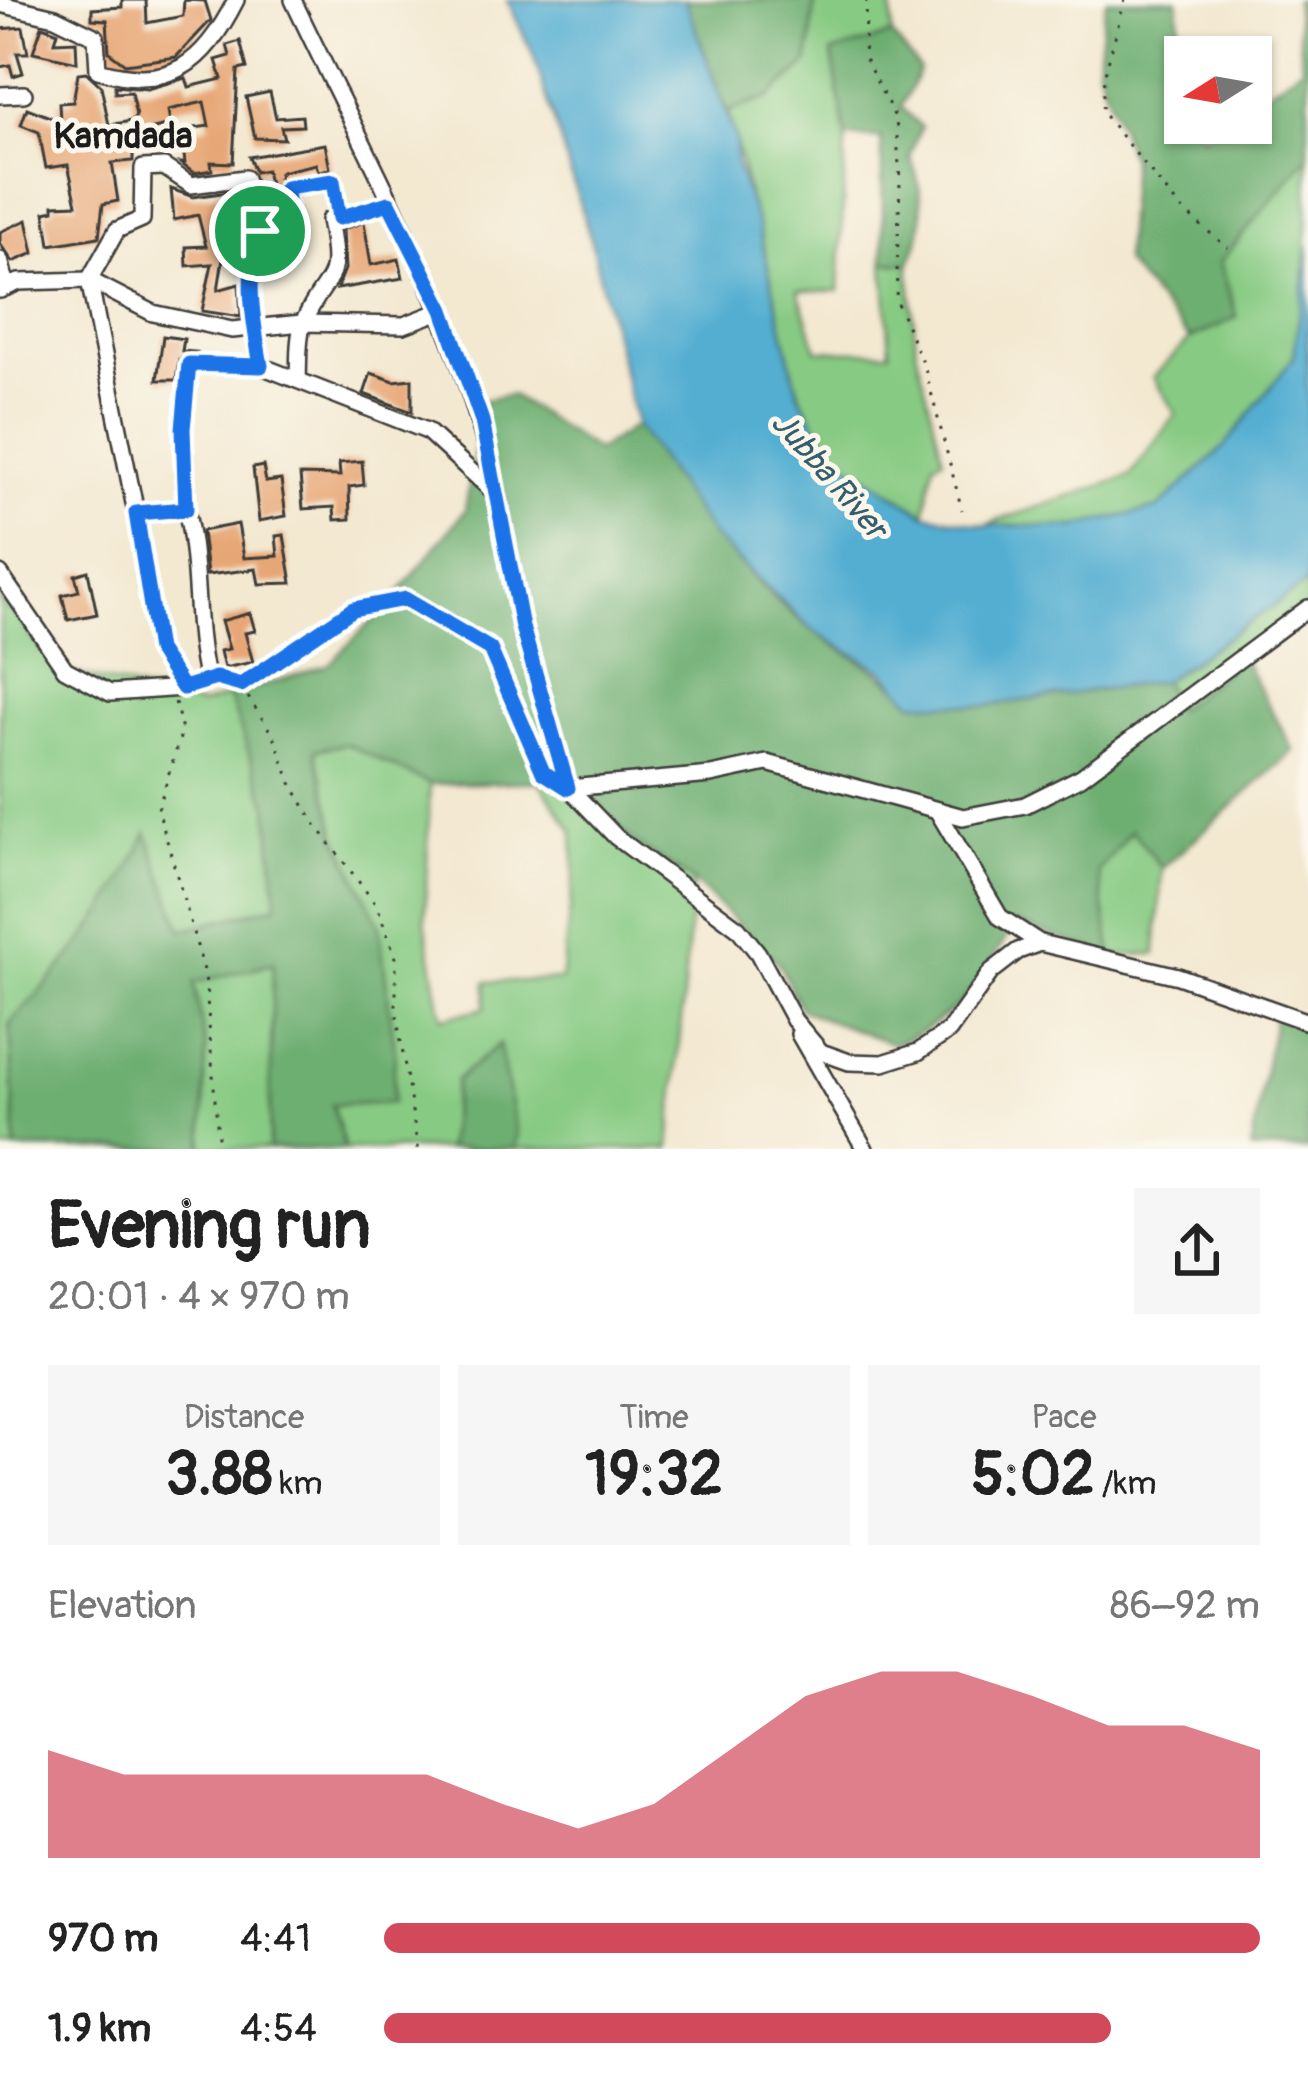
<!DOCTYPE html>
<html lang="en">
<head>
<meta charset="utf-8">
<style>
	body { margin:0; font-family:Pangolin,sans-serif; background:#f6f6f6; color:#222; height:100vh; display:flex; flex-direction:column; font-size:45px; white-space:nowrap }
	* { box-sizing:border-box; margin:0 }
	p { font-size:39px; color:#767676 }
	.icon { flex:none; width:66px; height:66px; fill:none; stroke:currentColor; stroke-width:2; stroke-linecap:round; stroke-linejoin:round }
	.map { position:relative; height:1149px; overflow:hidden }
	.drawer { display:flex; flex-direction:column; background:#fff; flex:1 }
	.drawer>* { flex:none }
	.needle { width:78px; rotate:259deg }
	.tools { position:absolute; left:1164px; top:36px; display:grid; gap:24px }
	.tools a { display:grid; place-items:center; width:108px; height:108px; border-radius:0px; background:#fff; box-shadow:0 3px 9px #0004; font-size:60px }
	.pin { position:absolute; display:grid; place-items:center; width:102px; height:102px; color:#fff; margin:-51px; border:6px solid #fff; border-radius:50%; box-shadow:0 3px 12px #0007 }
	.round { display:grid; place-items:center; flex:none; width:126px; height:126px; border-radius:0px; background:#f6f6f6 }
	.summary { display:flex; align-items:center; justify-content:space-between; height:204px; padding:0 48px }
	h1 { font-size:66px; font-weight:800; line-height:90px }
	.stats { display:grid; grid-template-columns:repeat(3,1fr); gap:18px; height:204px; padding:12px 48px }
	.stats div { display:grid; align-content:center; border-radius:0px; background:#f6f6f6; text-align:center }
	.stats b { font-size:60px; font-weight:800 }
	.stats small { font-size:33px; font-weight:400 }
	.stats p { font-size:33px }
	.chart { height:336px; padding:24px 48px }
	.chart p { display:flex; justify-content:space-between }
	.chart svg { width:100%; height:216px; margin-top:12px; fill:#d1495b; opacity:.7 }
	ul { padding:0 48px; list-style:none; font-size:39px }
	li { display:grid; grid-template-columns:192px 144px 1fr; align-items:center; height:90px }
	li i { height:30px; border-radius:15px; background:#d1495b }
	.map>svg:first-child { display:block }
</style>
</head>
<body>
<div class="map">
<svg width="1308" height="1149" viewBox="0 0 1308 1149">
	<rect width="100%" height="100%" fill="#fbf7ec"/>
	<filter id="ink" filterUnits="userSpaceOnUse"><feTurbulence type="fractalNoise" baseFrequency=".00833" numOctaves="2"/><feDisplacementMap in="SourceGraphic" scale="24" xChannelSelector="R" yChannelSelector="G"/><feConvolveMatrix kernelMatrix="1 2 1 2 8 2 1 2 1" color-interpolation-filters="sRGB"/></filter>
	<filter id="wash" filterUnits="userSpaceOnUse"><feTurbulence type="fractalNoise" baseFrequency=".004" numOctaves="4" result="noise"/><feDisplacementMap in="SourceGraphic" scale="48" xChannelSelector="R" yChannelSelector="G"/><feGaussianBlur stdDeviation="2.7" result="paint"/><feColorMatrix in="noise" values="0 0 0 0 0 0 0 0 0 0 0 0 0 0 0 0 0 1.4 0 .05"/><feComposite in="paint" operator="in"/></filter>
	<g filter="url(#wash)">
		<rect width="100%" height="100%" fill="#f3e8d0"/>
		<g fill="#87ca83" stroke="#527350" stroke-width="3">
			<path d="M815,0H892V35L832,54L846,137L839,291H798L817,350L890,352L884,262L909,264L916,349L943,458L934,462L925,514C898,496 854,478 832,454C782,398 752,192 728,112L768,98L808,63Z"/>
			<path d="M1308,156C1308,201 1308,319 1293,358C1280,388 1187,493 1158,508C1121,528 1027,531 985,525L1130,476L1176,414L1153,377L1190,339L1237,317L1220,262Z"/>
			<path d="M1308,582V608L1177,711L1163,681Z"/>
			<path d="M0,597L57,669L200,705L229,696L269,807L278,905L182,930L147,835C114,907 66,968 10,1023L16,1149H0Z"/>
			<path d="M346,744L430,784L425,921L442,1018L485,1008L486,982L561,980L574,877L573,831L540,783L574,781L633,841L693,881L670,1149H514L517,1136L498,1045L456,1080L447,1149H345L332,1105L379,924L337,836L314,750Z"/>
			<path d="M1132,829L1162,868L1156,954L1112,956L1098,872Z"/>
			<path d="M274,963L269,1149H203L194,983Z"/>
		</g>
		<g fill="#6dae71" stroke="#446546" stroke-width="3">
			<path d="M685,0H815L808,63L768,98L727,112Z"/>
			<path d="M1106,0H1178L1185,123H1197L1201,136L1221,123H1251V102L1302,67L1295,0H1308V156L1220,262L1237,317L1190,339L1124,262L1131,159L1097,67Z"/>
			<path d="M892,35L920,70L901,107L921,127L910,156C924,190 927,232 909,264L884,262L881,138L846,137L832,53Z"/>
			<path d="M511,395L597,451L636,425C688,500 739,576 814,631C849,658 880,666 912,701L985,706L1163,681L1176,710L1243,659L1294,751L1162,868L1131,830L1098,872L1112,956L1015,923C981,980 958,1021 893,1044L801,1010L779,964L693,881L633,841L574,781L430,784L346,744L315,750L337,836L379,924L395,1051L393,1102L332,1105L345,1149H269L273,963L194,983L206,1048L203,1149H16L10,1023C66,967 115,906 147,833L182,930L277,905L268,806L229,696L328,665L395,598L465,510L484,400Z"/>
			<path d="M1275,1013L1308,1025V1149H1251Z"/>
			<path d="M499,1044L517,1136L514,1149H447L456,1080Z"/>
		</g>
		<path fill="#53aed1" stroke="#386576" stroke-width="3" d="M507,0H685L736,140V163L758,225L798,392L833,454L925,514L985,525L1073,527L1158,508L1225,446L1294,357L1308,246V582L1163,681L985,706L912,702L884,671L814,631L714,538L636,425L589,233L533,54Z"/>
		<g id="blocks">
			<g fill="#e7a675">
				<path d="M122,0H146L147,23L183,16L184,0L205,1L211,20L176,57L125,64L109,52L107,20L92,19V9L122,7Z"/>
				<path d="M42,26L58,32L55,42L76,41L77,62L33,52Z"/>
				<path d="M23,27L28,53H17L23,73L13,76L10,65L0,67V29Z"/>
				<path d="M240,41L247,68L238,70L233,163L211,162L212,170L194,173L180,163H185L181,130L209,126L204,102L168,110L170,125L133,134V161L112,163L118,201L103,204L99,237L50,245L45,212L54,210V205L77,204L68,165L46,168L39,132L21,125L27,108L60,121L59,103L73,102L78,73L86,72L101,86L109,125L131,121L136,116L131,92L115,93V86L147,89L186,78L189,87L222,79L216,60L230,56L227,45Z"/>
				<path d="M270,92L276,118L302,116L303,126L281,127L284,139L255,138L246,97Z"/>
				<path d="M325,144L330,169L318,171L316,164L280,172L275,207L266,209L262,195L271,193L266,170L255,172L249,157Z"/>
				<path d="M171,189L193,197L236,191L246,236L243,247H236V259H223L218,290L239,284L241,317L202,311L212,264L187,266L186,247L206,246L198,215L174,220Z"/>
				<path d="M27,220L34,253L13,262L0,244V232Z"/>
				<path d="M364,222L371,265L399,259L403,278L337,289L345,269L343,229Z"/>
				<path d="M163,336L184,339L182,351L194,352L179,359L176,380H157Z"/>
				<path d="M371,373L394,381L412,379V412L364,394Z"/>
				<path d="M362,461L364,485L349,487L350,519L335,520L334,507L303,509L300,475L340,476L339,463Z"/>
				<path d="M263,466L266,482L281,480L286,516L259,521L253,468Z"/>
				<path d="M238,524L244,558L278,556L276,536L284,535L292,583L259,584L256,569L207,575L202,531Z"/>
				<path d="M88,571L97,614L68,620L62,595L79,591L75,575Z"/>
				<path d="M250,613L255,631L245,633L253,662L224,668L220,651L229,649L221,621Z"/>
			</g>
		</g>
	</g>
	<g filter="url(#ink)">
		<use href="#blocks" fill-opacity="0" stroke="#3c3b37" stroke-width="3"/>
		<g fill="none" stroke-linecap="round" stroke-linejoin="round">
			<g stroke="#3c3b37" stroke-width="20">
				<g id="street">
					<path d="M293,0C370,163 460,319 498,496"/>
					<path d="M0,4L55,17L96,37L98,70C170,91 203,65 236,0"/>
					<path d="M0,95L24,94"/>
					<path d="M260,231L245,178L191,185L164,167L143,168L142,219L117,230L89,280L136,513L186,509L183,429L189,365L261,366L427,431L498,496L522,627L569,788L616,837L738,928L758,953L794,1020L821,1052L849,1062L883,1063L918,1052L949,1031L991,972L1018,951L1040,943L1178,976L1308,1022"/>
					<path d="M0,260L7,287"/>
					<path d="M0,290L19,282L89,280L153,313L232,330L302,323L404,325L443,310"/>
					<path d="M261,366C253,318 244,278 260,231L289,229L286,188L333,181L339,218"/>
					<path d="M298,380C299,363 297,337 304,321C328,269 342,288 329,220L389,203"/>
					<path d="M186,509C200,567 193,624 207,681"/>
					<path d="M136,513L158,649L183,688"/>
					<path d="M0,574L65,669L110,693L183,688L216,678L240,685L353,609L405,599L490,649L543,773L569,788L711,775L767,763L963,817L1025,805L1081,777L1308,608"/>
					<path d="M938,812L1000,917L1040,943"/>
					<path d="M799,1034L865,1149"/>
				</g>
			</g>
			<g stroke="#3c3b37" stroke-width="3" stroke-dasharray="3 9" stroke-linecap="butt">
				<path d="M867,0L864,57L896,119L900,181L896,301L924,365L962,510"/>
				<path d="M1125,0L1104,77L1102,112L1178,206L1228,248"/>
				<path d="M248,697L275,738L291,783L316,825L377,906L396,958V1010L418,1149"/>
				<path d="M175,702L182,731L158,809L205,974L219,1149"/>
			</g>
			<use href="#street" stroke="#fff" stroke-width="15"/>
		</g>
	</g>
	<g fill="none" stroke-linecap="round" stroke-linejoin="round" filter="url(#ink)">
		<g stroke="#fff" stroke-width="24">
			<path id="route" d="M333,181L339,218L389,203L443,310L482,421L522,627L568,788L543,772L490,649L405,599L353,609L241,685L216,678L183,688L158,650L136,513L186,509L183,429L189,364L261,366C253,318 244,278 260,231L289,229L286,188Z"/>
		</g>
		<use href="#route" stroke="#1a73e8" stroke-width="15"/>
	</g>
	<g text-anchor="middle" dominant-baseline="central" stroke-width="10" stroke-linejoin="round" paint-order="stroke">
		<g font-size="33" font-style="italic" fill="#355e6d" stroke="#fbf7ec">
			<text transform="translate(829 475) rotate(49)">Jubba River</text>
		</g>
		<g font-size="36" font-weight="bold" fill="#1c1c1c" stroke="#fbf7ec">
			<text x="123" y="136">Kamdada</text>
		</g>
	</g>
</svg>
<div class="tools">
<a><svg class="needle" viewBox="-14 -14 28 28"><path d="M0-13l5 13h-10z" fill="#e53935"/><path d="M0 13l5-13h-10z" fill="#767676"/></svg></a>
</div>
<div class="pin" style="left:260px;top:231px;background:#1e9e55"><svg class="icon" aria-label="arrive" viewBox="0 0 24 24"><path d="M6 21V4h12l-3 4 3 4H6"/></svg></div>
</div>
<section class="drawer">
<div class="summary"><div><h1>Evening run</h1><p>20:01 · 4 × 970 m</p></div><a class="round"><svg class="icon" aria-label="share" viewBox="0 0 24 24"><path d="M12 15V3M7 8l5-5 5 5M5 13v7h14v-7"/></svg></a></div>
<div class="stats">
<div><p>Distance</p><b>3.88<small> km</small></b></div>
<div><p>Time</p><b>19:32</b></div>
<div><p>Pace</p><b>5:02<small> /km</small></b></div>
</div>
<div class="chart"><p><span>Elevation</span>86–92 m</p>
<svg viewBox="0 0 160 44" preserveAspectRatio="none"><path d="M0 44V22L10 27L20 27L30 27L40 27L50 27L60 33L70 38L80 33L90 22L100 11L110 6L120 6L130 11L140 17L150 17L160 22V44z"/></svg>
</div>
<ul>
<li><b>970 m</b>4:41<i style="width:100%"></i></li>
<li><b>1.9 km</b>4:54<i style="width:83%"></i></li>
</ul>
</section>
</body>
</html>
